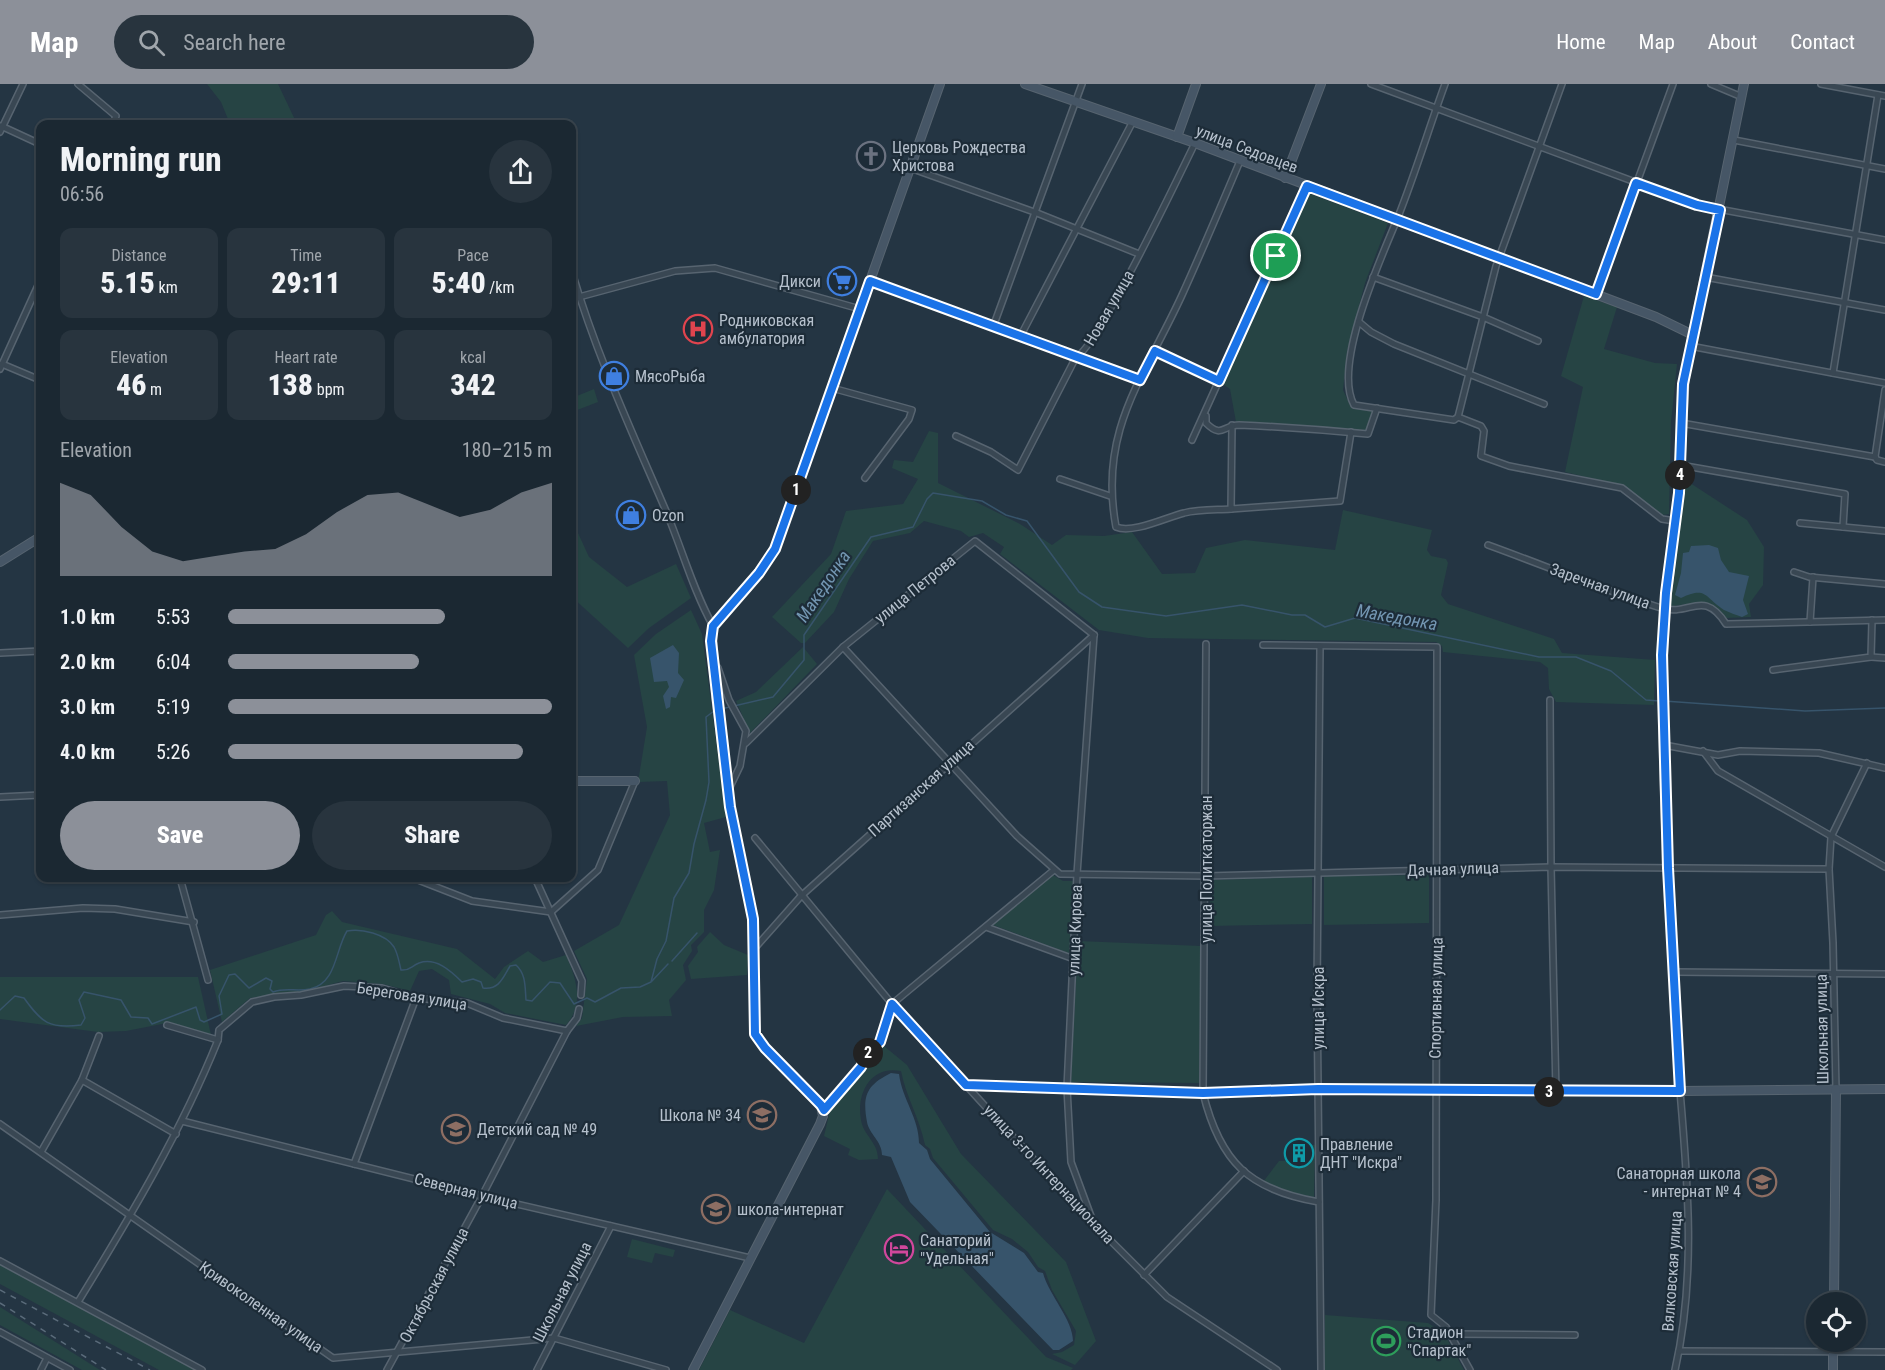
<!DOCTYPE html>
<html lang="en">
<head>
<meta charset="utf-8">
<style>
	body { margin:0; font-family:"Roboto Condensed",sans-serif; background:#28343e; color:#f1f3f6; height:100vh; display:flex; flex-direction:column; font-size:22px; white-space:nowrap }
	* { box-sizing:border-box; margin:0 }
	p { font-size:20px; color:#a0a6ac }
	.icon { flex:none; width:33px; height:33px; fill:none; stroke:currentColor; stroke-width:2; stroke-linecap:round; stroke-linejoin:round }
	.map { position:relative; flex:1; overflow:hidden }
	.panel { position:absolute; left:36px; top:36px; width:540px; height:762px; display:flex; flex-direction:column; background:#1b2832; border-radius:12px; box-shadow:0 2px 4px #0004,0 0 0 2px #39444d }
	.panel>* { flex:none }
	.controls { position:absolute; left:1806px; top:1208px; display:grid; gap:12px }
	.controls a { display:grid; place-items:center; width:60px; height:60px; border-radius:50%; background:#1b2832; box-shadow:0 2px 4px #0004,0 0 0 2px #39444d; font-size:30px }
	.pin { position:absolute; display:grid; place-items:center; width:51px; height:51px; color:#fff; margin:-26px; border:3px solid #fff; border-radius:50%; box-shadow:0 2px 6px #0007 }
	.km { position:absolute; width:30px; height:30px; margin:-15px; border-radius:50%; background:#222; color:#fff; font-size:16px; line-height:30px; text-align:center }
	.round { display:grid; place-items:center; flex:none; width:63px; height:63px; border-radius:32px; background:#28343e }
	.overview { display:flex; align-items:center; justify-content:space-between; height:102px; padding:0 24px }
	h1 { font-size:33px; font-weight:800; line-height:45px }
	.stats { display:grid; grid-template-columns:repeat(3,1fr); gap:9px; height:102px; padding:6px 24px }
	.stats div { display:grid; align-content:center; border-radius:12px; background:#28343e; text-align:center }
	.stats b { font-size:30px; font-weight:800 }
	.stats small { font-size:16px; font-weight:400 }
	.stats p { font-size:16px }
	.chart { height:168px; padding:12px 24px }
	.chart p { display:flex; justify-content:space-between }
	.chart svg { width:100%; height:108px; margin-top:6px; fill:#8c9099; opacity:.7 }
	.cta { display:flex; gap:12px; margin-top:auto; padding:12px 24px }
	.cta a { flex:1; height:69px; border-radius:36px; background:#8c9099; color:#fff; font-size:24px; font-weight:800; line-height:69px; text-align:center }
	.cta a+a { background:#28343e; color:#f1f3f6 }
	ul { padding:0 24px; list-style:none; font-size:20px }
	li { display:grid; grid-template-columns:96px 72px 1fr; align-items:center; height:45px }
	li i { height:15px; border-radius:8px; background:#8c9099 }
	header { display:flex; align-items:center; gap:36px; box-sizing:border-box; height:84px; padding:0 30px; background:#8c9099; color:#fff }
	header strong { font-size:28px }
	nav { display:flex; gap:33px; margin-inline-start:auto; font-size:21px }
	.search { width:420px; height:54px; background:#28343e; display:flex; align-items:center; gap:15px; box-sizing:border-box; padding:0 21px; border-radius:33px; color:#a0a6ac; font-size:22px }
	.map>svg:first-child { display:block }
</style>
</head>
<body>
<header>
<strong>Map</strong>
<div class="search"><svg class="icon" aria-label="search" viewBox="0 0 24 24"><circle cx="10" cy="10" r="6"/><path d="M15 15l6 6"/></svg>Search here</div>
<nav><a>Home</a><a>Map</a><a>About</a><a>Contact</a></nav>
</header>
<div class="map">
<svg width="1885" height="1286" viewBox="0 0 1885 1286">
	<rect width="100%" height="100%" fill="#243543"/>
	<g fill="#264444">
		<path d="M207,0H278L297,40H230L221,18Z"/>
		<path d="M1308,109L1388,139L1365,199L1347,268L1343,306L1351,323L1373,327L1366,347L1236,338L1230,305L1221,299Z"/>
		<path d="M1584,212L1617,223L1604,265L1655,279L1677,280L1671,338L1669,430L1662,431L1624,402L1565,388L1583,303L1561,292Z"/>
		<path d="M594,305L598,318L572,328V314Z"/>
		<path d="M929,347L938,349V399L1020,440L1052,461L1066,451L1104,452L1132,448L1162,490L1195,489L1206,464L1245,456L1335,466L1343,426L1432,446L1427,466L1431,472L1446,475L1448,479L1441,511L1448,520L1554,555L1562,569L1655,576L1654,621L1556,618L1549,605L1548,584L1540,578L1443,568L1442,562L1436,558L1148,554L1099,546L1000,470L1004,463L983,449L969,453L961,447L924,437L910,449L873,457L849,495L834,528L805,559H801L772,533L831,470L846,427L903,420L918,395L892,384L894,376L913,378Z"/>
		<path d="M1687,397L1747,436L1764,463L1763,501L1749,520L1751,533L1726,534C1711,512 1691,520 1667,523L1684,399Z"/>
		<path d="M572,436L589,473L627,503L676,480L691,514L649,544L628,564L572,513Z"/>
		<path d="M691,526L702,550L726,733L704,739L710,768L720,766L714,806L704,826V848L691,861L692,867L683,881L686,896L669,916L672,932L623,933L576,942L582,934L587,895L574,867L619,841L670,731L667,697L638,698L647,643L634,571L656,550Z"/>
		<path d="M803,563L817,580L750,649L736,617L756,608Z"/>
		<path d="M1053,791L1063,797H1073L1071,870L993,841Z"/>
		<path d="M1429,791V839L1324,841V792Z"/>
		<path d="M1312,793V840L1210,842V796Z"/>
		<path d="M332,827L342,838L457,865L495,895L504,883L528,867L543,878L566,871C576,894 585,920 566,941L505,929L490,920L451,910L449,896L432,885L419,887L410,907L383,900L343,897L303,908L250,914L222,938L210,886L316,851L326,831Z"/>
		<path d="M710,848L724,861L748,871L747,891L691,895L688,882L698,868L697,863Z"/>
		<path d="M1078,857L1201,862L1199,999L1071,998Z"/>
		<path d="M0,893H198L211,951L167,939L126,947L98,948L0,935Z"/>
		<path d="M884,962L907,981L961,1070L1066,1178L1096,1257L1075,1281L1052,1270L1062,1268L1074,1261L1076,1247L1052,1206L1045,1187L1038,1183L1028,1168L1012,1155L993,1146L933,1074L930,1065L925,1061C920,1035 906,1013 901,987C871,981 856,1009 861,1036C863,1051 878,1058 878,1075L859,1076L848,1071L850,1065L824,1052L830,1027L864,986L873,969Z"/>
		<path d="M1305,1061H1315L1314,1113L1288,1108L1263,1098L1279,1077H1303Z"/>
		<path d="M887,1105L1046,1273L1073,1284L1071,1286H699L730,1226L804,1259Z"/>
		<path d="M632,1155L675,1166L673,1173L655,1169L652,1179L627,1173Z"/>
		<path d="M0,1180L195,1286H159L0,1200Z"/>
		<path d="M0,1223L100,1286H82L0,1241Z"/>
		<path d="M1325,1231L1428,1239L1444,1249L1464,1286H1324Z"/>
	</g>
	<g fill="#37546b">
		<path d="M1709,461L1718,464L1721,476L1729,488L1749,492L1743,516L1748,530L1742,533C1737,531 1730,529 1724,526C1704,513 1707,502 1681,514L1675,511L1681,489L1683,469L1689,468L1691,462Z"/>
		<path d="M673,561L679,569L678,589L684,596L676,614L671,613L670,623L666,625L663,612L669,603L667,597L654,598L650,574Z"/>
		<path d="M891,989L899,990C902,1015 919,1034 919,1059L927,1066L930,1075L990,1148L1024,1169L1038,1188L1043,1189C1049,1211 1073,1236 1073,1257L1059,1266H1053L910,1118L891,1073L882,1071C882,1057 869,1050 867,1038C862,1011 867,1001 891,989Z"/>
	</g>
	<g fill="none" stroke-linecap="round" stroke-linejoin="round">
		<g stroke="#37546b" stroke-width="1.5">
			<path d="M1664,617L1805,627L1885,624"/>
			<path d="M721,625L773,613L804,576V551L871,453L913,443L927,415L933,409L982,417L1006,431L1027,437L1079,508L1102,523L1166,532L1242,521L1292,531H1305L1325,543L1355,534L1539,573H1576L1611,587L1646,616L1660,617"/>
			<path d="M672,877L697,849"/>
			<path d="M652,897L668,880"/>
			<path d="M0,926L15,912L24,914C42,939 49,945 81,941L85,934L79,916L84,908L121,916L131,933L148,934L152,940L196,923L200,936L204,938L222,930L219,912L229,891L235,890L249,904L266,894L272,897L270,905L273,908C286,903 296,908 310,905C337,899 335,866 347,847C361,844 386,850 394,863C398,870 399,878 401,886C410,887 411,882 419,879C436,873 451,887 462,898L473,895L481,898L483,904C499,906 503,894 510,882L516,881C526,890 525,903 526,916L532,917L550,898L560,899L574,920L587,914L595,918L621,904L640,903L651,898L657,875L666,857L674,814L689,789L694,760L706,716L709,698L706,633L714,627"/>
		</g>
		<g stroke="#576470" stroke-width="8">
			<g id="street">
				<path d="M78,0L116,32L113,40"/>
				<path d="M1371,0L1697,121L1885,156"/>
				<path d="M1445,0C1429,44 1415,90 1398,133C1381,174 1332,281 1354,321L1454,336L1458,333L1481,342L1484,347L1481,372L1509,382L1622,404L1662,435L1675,437"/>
				<path d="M1711,0L1742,13"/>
				<path d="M1821,0L1885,12"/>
				<path d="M1,42L40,60"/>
				<path d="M0,48L23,0"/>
				<path d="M1734,56L1885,85"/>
				<path d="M910,84L1037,129L1139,170"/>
				<path d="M572,188C596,270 632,348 666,427C682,465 693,506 713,542"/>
				<path d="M1373,193L1483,233L1538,257"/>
				<path d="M1705,193L1885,226"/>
				<path d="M870,197L1140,296"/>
				<path d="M1596,210L1673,0"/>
				<path d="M579,213L675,187L715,184L860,225"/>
				<path d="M1359,238L1371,248L1394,260L1544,320"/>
				<path d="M993,243L1082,0"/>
				<path d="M1020,253L1132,39"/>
				<path d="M1690,262L1885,299"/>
				<path d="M1155,267L1219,297"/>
				<path d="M2,280L40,296"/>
				<path d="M0,285L40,197"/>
				<path d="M1833,289L1878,11"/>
				<path d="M832,304L912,326L909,335L865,394"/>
				<path d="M1206,332V339C1222,355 1223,341 1239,341C1282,343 1325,346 1368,350L1377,324"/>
				<path d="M1458,333L1496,182L1562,0"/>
				<path d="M1681,339L1875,373L1877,376L1885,378"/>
				<path d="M1232,341L1231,425L1340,417L1351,348"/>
				<path d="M956,352L991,368L1018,386L1076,273C1096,265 1180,90 1195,59"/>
				<path d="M1192,356L1307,102"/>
				<path d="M1875,373L1885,306"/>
				<path d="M1680,381L1845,410L1843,443L1800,439"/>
				<path d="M1060,395L1110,412"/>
				<path d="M1231,425C1216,426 1199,425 1184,429C1167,433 1133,450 1116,443C1098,346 1144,294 1182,211C1202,167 1221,122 1240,77"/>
				<path d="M1843,443L1885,447"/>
				<path d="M1488,461C1546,482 1603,506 1661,524C1690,533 1703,504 1726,540L1885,536"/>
				<path d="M1794,488L1809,493L1885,500"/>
				<path d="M1810,538L1813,493"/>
				<path d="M1206,560L1203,1009C1220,1078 1249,1106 1319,1118"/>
				<path d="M1263,561L1437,563L1436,1116L1431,1231L1446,1243L1470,1286"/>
				<path d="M1320,562L1317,907L1321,1286"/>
				<path d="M843,563L1017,752L1060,790L1206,792L1551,783L1829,785"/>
				<path d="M0,569L40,567"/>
				<path d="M1871,573L1885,574"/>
				<path d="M714,579L718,584L729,616L746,647L740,682L729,705"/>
				<path d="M1773,586L1871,573L1872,536"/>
				<path d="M1550,616L1551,783L1556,1008"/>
				<path d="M746,659L843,563L975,457L1094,551"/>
				<path d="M1664,661L1718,671L1740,667L1819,669L1885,684"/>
				<path d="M1703,667L1718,687L1885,783"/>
				<path d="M0,713L40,711"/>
				<path d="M755,754L892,920L1078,1124L1167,1213L1277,1286"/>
				<path d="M180,794L208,896"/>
				<path d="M413,794L472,817L551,828L598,786L635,697"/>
				<path d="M535,794L582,897L581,911"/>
				<path d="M0,831L83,824L115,825L194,838"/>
				<path d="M986,843L1074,875"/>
				<path d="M754,865L801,812L1094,551"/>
				<path d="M1674,888L1885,890"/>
				<path d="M167,941L218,956L219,946L252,918L274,913L301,911L344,902L382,904L416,914L467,919L503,934L567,947"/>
				<path d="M82,996L176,1050"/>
				<path d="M966,1001L1203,1009L1318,1005L1680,1007C1688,1100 1696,1194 1675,1286"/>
				<path d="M1836,1005L1833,859L1829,785L1831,753L1867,679"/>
				<path d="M824,1026L861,983L870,966L880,958L892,920L1054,786"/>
				<path d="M182,1037L482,1112L750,1174"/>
				<path d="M0,1040L333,1274L554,1254L666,1286"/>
				<path d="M41,1068L82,996L99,952"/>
				<path d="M354,1080L416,914"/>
				<path d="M1092,1135L1071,1078L1067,1004L1077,790L1094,551"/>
				<path d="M0,1177L202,1286"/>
				<path d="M1144,1191L1244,1087"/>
				<path d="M78,1218C130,1133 181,1048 218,956"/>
				<path d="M0,1248L70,1286"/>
				<path d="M1450,1250L1575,1251"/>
				<path d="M1679,1267L1885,1268"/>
				<path d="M41,1286L47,1274"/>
				<path d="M387,1286L482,1112L567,947L577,934L579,925"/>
				<path d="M537,1286L611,1142"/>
			</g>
		</g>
		<g stroke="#576470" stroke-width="10">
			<g id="secondary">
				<path d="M1025,0L1195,59L1656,233L1693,251"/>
				<path d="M1744,0L1685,289L1679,409L1665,526L1662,609L1666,741L1680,1007L1885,1005"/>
				<path d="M1177,53L1196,0"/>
				<path d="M1285,94L1321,0"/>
				<path d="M0,478L40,453"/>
				<path d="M572,697H635"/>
				<path d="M1834,1218L1836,1005"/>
				<path d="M693,1286L820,1040L823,1032L821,1021L765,964L755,950L753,835L730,723L716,613L712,548L713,542L760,488L775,464L940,0"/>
				<path d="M1833,1286V1257"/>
			</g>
		</g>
		<use href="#street" stroke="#394753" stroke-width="5"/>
		<use href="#secondary" stroke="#465666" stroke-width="8"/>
		<g stroke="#5a6b7a" stroke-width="1.5" stroke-dasharray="6 6" stroke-linecap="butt">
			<path d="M0,1206L150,1286"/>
			<path d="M0,1219L106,1286"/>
		</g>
	</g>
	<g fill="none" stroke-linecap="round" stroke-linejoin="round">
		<g stroke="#fff" stroke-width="12">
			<path id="route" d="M1636,99L1697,121L1720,126L1683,300L1679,409L1666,509L1662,571L1668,784L1680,1007L1318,1005L1203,1009L966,1001L892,920L880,958L870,966L861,983L824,1026L821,1021L765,964L755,950L753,835L730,723L711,557L713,542L759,489L775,465L870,197L1140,296L1155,267L1219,297L1307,102L1596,210Z"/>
		</g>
		<use href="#route" stroke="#1a73e8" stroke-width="8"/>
	</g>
	<defs>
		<g id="church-ring" transform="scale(1.5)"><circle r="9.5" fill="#1d2c38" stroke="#6b7280" stroke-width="1.5"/><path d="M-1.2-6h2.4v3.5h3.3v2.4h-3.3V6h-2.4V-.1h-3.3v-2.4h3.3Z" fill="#6b7280"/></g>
		<g id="supermarket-ring" transform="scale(1.5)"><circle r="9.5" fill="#1d2c38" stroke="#3f7fe0" stroke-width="1.5"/><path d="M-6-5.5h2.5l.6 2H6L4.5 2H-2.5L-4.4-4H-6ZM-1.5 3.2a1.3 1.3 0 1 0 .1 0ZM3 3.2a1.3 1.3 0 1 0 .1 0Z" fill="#3f7fe0"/></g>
		<g id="hospital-ring" transform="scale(1.5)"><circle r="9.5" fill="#1d2c38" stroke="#e0444e" stroke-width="1.5"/><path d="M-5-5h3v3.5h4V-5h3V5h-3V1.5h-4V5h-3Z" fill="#e0444e"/></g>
		<g id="shop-ring" transform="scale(1.5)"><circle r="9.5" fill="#1d2c38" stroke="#3f7fe0" stroke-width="1.5"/><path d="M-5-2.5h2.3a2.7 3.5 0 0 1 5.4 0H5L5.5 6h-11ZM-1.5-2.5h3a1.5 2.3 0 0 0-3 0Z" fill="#3f7fe0"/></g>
		<g id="school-ring" transform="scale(1.5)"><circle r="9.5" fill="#1d2c38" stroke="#8d6e63" stroke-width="1.5"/><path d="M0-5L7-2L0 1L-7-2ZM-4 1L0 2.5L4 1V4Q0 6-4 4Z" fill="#8d6e63"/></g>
		<g id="building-ring" transform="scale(1.5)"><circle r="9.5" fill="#1d2c38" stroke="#0f9aa8" stroke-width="1.5"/><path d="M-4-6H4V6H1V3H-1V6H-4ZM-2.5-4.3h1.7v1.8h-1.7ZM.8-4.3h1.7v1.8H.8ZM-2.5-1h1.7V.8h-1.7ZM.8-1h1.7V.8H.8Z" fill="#0f9aa8"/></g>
		<g id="hotel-ring" transform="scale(1.5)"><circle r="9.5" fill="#1d2c38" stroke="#d1479c" stroke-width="1.5"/><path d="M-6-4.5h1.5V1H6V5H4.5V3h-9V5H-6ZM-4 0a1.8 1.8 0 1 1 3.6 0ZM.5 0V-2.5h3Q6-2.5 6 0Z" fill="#d1479c"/></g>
		<g id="stadium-ring" transform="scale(1.5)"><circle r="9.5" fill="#1d2c38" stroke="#2e9e5b" stroke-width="1.5"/><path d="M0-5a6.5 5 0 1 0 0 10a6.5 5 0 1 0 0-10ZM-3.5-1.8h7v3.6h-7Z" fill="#2e9e5b"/></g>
	</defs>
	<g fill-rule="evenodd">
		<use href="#church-ring" x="871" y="72"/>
		<use href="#supermarket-ring" x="842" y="197"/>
		<use href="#hospital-ring" x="698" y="245"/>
		<use href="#shop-ring" x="614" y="292"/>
		<use href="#shop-ring" x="631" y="431"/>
		<use href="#school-ring" x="762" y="1031"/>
		<use href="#school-ring" x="456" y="1045"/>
		<use href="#building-ring" x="1299" y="1069"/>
		<use href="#school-ring" x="1762" y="1098"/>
		<use href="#school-ring" x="716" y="1125"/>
		<use href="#hotel-ring" x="899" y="1165"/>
		<use href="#stadium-ring" x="1386" y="1257"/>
	</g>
	<g text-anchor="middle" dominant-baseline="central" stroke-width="4.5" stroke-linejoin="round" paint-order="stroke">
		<g font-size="16" fill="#b6c1cd" stroke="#1d2c38" text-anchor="start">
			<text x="892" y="63">Церковь Рождества<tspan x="892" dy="18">Христова</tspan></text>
			<text x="821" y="197" text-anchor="end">Дикси</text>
			<text x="719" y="236">Родниковская<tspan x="719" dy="18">амбулатория</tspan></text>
			<text x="635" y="292">МясоРыба</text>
			<text x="652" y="431">Ozon</text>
			<text x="741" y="1031" text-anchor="end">Школа № 34</text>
			<text x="477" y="1045">Детский сад № 49</text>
			<text x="1320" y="1060">Правление<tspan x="1320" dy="18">ДНТ "Искра"</tspan></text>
			<text x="1741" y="1089" text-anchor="end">Санаторная школа<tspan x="1741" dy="18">- интернат № 4</tspan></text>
			<text x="737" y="1125">школа-интернат</text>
			<text x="920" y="1156">Санаторий<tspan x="920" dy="18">"Удельная"</tspan></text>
			<text x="1407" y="1248">Стадион<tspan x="1407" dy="18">"Спартак"</tspan></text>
		</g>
		<g font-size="16" fill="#b6c1cd" stroke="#1d2c38">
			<text transform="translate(1247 65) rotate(21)">улица Седовцев</text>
			<text transform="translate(1109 224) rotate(-60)">Новая улица</text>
			<text transform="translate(1600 502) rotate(20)">Заречная улица</text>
			<text transform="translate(915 505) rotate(-39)">улица Петрова</text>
			<text transform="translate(921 704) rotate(-42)">Партизанская улица</text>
			<text transform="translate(1206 785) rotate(-90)">улица Политкаторжан</text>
			<text transform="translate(1453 785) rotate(-2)">Дачная улица</text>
			<text transform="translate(1075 846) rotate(-88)">улица Кирова</text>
			<text transform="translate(412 912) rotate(9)">Береговая улица</text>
			<text transform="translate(1436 914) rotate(-89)">Спортивная улица</text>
			<text transform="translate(1318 924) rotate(-90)">улица Искра</text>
			<text transform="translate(1822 945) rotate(-91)">Школьная улица</text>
			<text transform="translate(1049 1090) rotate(47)">улица 3-го Интернационала</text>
			<text transform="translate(466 1107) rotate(14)">Северная улица</text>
			<text transform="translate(1672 1187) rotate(-86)">Вялковская улица</text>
			<text transform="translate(434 1201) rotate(-62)">Октябрьская улица</text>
			<text transform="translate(562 1208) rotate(-63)">Школьная улица</text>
			<text transform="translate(261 1223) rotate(35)">Кривоколенная улица</text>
		</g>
		<g font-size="18" font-style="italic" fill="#7396b2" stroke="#1d2c38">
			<text transform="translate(823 502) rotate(-56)">Македонка</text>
			<text transform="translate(1397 533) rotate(10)">Македонка</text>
		</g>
	</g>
</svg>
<div class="controls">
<a><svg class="icon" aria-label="locate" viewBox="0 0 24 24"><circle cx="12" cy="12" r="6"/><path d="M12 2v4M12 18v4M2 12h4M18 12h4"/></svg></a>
</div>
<div class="pin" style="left:1276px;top:172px;background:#1e9e55"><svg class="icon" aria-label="arrive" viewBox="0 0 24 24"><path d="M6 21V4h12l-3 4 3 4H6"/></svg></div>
<b class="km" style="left:796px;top:406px">1</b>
<b class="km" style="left:868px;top:969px">2</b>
<b class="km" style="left:1549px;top:1008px">3</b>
<b class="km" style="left:1680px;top:391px">4</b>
<section class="panel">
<div class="overview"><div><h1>Morning run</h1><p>06:56</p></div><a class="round"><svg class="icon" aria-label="share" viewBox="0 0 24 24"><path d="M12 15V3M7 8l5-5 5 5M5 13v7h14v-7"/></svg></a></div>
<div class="stats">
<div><p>Distance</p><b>5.15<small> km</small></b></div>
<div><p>Time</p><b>29:11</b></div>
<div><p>Pace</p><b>5:40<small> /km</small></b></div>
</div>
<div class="stats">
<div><p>Elevation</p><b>46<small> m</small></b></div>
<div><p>Heart rate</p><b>138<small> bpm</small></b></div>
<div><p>kcal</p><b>342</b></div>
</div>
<div class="chart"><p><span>Elevation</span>180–215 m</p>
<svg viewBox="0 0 160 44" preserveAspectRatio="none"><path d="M0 44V6L10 11L20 24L30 34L40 38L50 36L60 34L70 33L80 27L90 18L100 11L110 10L120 15L130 20L140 17L150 10L160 6V44z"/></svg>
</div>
<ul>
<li><b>1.0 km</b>5:53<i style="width:67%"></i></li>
<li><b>2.0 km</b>6:04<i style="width:59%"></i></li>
<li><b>3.0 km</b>5:19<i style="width:100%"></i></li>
<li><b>4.0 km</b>5:26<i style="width:91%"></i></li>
</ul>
<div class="cta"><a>Save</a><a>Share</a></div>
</section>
</div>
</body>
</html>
